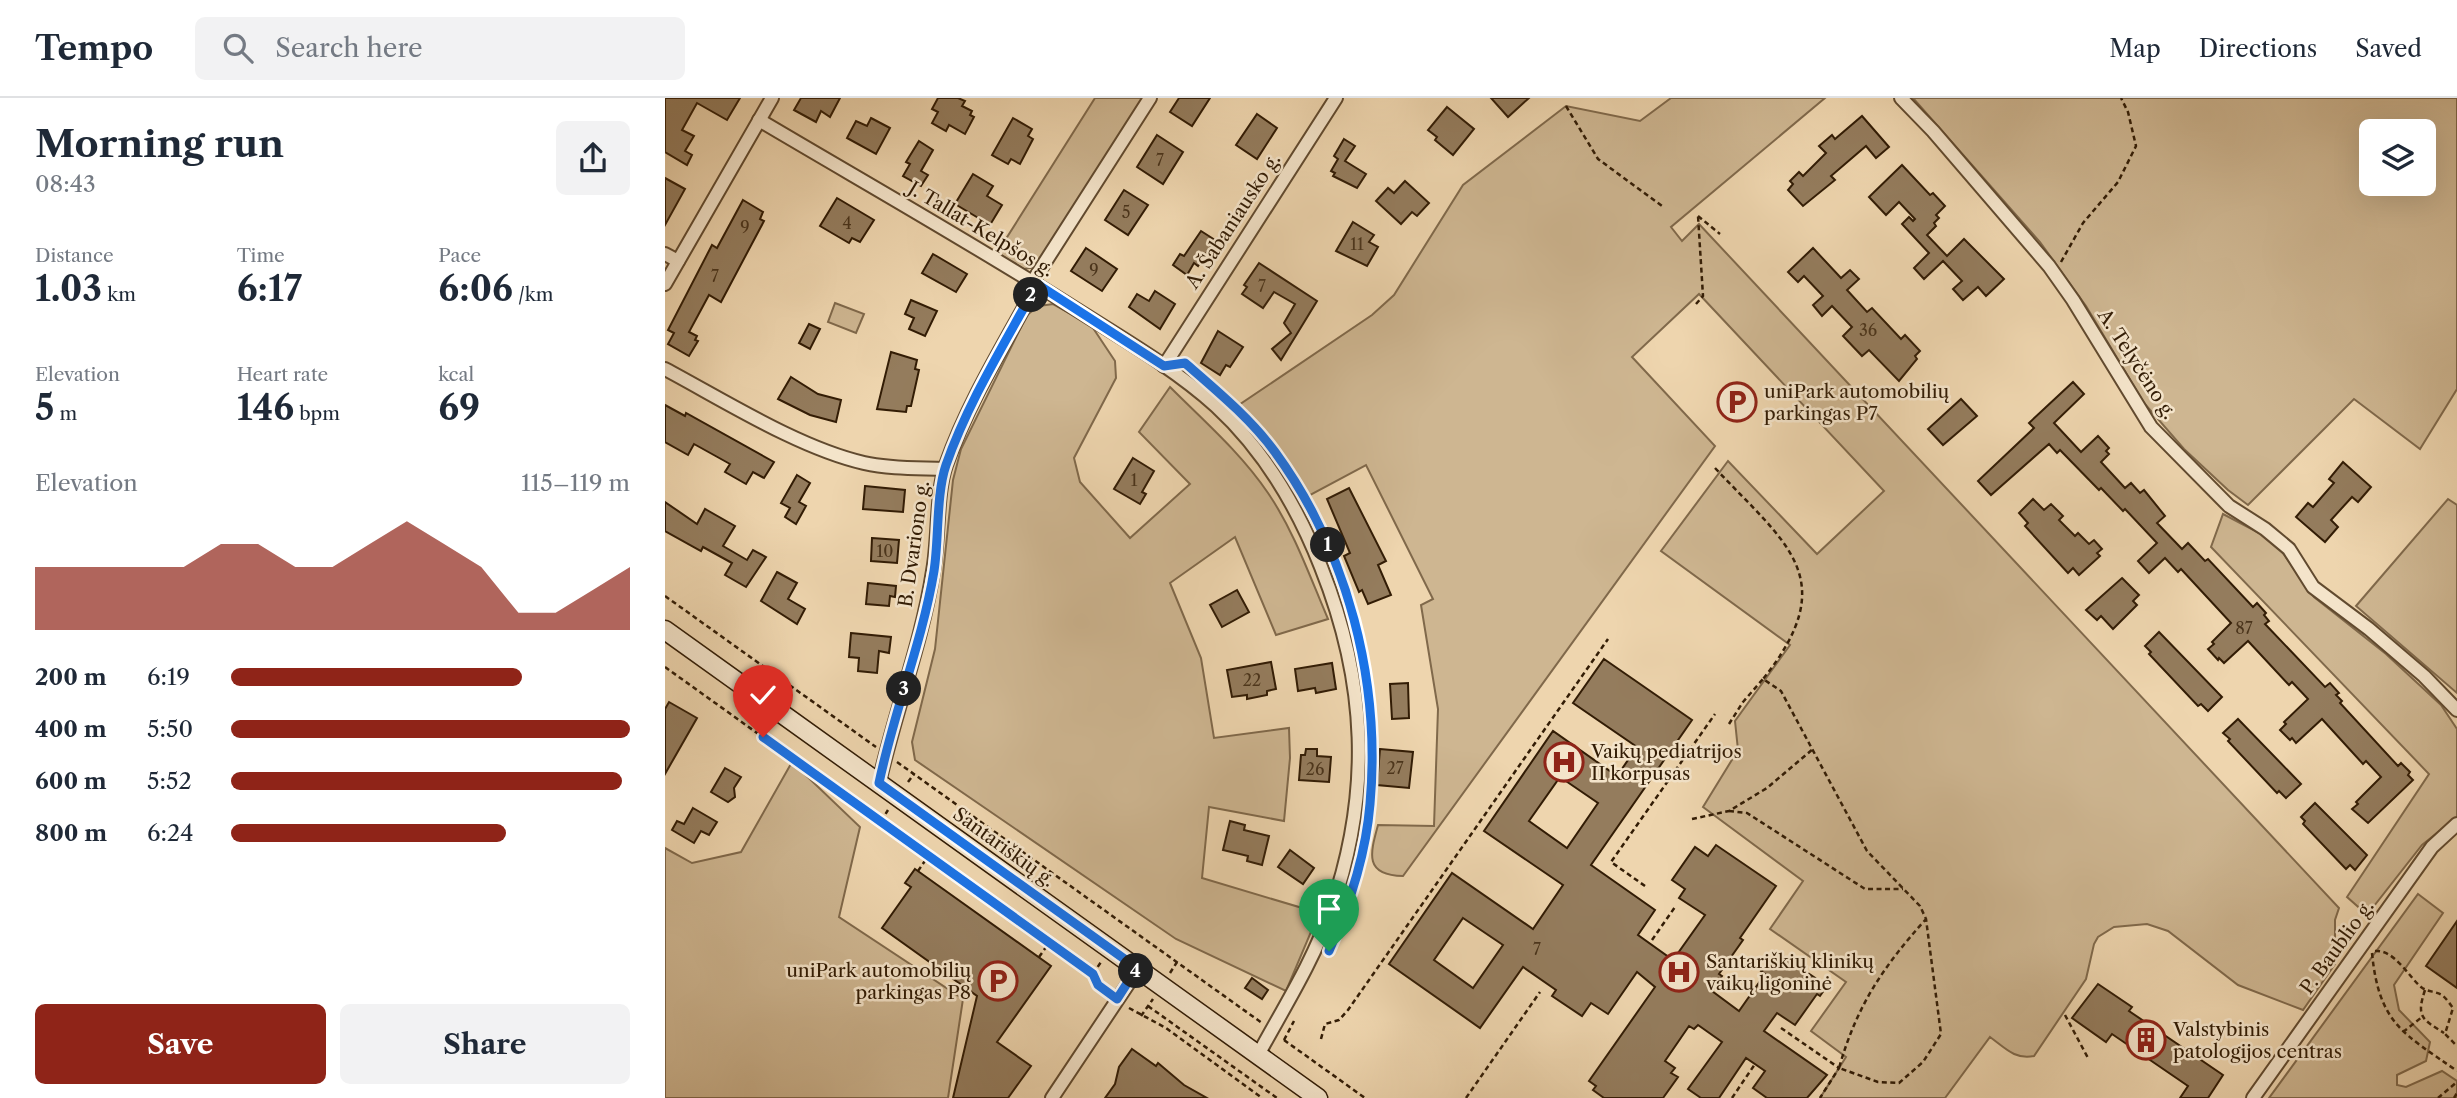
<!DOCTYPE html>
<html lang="en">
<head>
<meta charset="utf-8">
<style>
	body { margin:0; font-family:"Libre Caslon Text",serif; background:#f2f2f3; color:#1f2937; height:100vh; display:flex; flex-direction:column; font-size:26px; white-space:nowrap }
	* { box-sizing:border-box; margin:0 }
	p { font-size:23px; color:#747a83 }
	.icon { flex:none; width:38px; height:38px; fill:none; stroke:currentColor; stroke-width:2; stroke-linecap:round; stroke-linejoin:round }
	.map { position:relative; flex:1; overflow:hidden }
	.panel { display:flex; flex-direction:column; background:#fff; width:665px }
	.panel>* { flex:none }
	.tools { position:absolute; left:1694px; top:21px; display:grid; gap:14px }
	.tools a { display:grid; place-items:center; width:77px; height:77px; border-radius:10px; background:#fff; box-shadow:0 7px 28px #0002; font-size:35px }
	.pin { position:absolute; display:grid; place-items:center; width:60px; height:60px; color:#fff; margin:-72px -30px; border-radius:50% 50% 50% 0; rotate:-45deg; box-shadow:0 0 7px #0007 }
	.pin .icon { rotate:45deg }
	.km { position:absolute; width:35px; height:35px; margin:-18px; border-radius:50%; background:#222; color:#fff; font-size:19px; line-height:35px; text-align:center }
	.round { display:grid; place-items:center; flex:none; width:74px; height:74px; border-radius:10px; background:#f2f2f3 }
	.summary { display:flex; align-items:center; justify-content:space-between; height:119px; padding:0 35px }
	h1 { font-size:38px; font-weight:700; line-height:52px }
	.stats { display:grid; grid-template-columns:repeat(3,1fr); gap:10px; height:119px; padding:7px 35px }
	.stats div { display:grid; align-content:center }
	.stats b { font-size:35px; font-weight:700 }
	.stats small { font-size:19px; font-weight:400 }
	.stats p { font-size:19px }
	.chart { height:196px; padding:14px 35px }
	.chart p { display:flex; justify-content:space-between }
	.chart svg { width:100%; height:126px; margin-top:7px; fill:#8f2418; opacity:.7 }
	.primary-button { display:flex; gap:14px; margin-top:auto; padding:14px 35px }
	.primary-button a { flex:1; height:80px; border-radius:10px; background:#8f2418; color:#fff; font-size:28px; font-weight:700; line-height:80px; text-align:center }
	.primary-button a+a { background:#f2f2f3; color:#1f2937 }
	ul { padding:0 35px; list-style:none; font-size:23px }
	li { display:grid; grid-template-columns:112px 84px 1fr; align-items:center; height:52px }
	li i { height:18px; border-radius:9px; background:#8f2418 }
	header { display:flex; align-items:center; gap:42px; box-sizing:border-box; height:98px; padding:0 35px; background:#fff; border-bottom:2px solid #e0e1e3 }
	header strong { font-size:33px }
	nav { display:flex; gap:38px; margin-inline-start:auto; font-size:24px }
	.search { width:490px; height:63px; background:#f2f2f3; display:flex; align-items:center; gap:18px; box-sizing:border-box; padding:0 24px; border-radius:10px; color:#747a83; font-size:26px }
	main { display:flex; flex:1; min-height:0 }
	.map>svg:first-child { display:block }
</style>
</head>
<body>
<header>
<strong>Tempo</strong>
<div class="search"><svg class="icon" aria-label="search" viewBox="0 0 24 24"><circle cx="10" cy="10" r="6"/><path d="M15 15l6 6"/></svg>Search here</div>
<nav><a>Map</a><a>Directions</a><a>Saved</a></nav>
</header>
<main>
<section class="panel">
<div class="summary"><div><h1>Morning run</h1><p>08:43</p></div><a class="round"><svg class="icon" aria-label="share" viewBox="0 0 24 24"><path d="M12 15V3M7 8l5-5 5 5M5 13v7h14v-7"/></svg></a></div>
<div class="stats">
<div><p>Distance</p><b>1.03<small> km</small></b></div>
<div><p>Time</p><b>6:17</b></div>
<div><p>Pace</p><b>6:06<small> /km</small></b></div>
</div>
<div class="stats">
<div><p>Elevation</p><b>5<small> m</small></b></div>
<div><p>Heart rate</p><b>146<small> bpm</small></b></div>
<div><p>kcal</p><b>69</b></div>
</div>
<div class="chart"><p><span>Elevation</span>115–119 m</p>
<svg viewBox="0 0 160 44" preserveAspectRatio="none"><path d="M0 44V22L10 22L20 22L30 22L40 22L50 14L60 14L70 22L80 22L90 14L100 6L110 14L120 22L130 38L140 38L150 30L160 22V44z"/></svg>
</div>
<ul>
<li><b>200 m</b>6:19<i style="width:73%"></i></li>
<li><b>400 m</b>5:50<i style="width:100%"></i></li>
<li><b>600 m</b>5:52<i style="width:98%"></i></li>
<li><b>800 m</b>6:24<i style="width:69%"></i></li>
</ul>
<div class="primary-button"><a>Save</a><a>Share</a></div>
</section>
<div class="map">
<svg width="1792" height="1000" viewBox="0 0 1792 1000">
	<rect width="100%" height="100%" fill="#eed5ae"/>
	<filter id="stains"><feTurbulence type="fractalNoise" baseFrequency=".00286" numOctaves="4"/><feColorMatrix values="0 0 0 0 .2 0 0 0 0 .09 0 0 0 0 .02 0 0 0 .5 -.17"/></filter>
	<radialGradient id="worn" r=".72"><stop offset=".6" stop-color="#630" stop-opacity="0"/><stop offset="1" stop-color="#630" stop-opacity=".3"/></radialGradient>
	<g fill="#ceb691" stroke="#80694b" stroke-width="2" fill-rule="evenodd">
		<path d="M430,0H478L371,169L359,171L332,155Z"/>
		<path d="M1006,0H1160L1006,129L1017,143L1034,126L1674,810L1670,822V866L1638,912L1573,887L1503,833L1482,826L1449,829L1433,839L1429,846L1421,881L1369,958C1350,962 1340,950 1325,939L1280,1000H1155L1181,959L1146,933L1181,884L1105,831L1138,783L1038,709L1073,652L1070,623L1125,547L996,453L1063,363L1152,456L1219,393L1034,196L967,259L1050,348L738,778C699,777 705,756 713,727L769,728L773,611L756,507L768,501L701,367L634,403L594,342L565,313L707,217L729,197L798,87L901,8L975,23Z"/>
		<path d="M1248,0H1792V291L1755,351L1689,301L1583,407L1563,392L1519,351L1479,305L1421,208L1375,144ZM1706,33H1759V86H1706Z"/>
		<path d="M170,205L199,216L191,235L163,224Z"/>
		<path d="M388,206L426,227L450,263L451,280L409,360L415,384L465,440L525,386L474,334L505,289C539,323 576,355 603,395C629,433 645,479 663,521L611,537L570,439L505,485L536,560L549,640L624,630L625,660L619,723L544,709L537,780L654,815L621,893L511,841L250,662L247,644L270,551L288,382L296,351L362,217L374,208Z"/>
		<path d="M1783,401L1792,407V595L1691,508Z"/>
		<path d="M1558,416L1600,438L1615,451L1649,499L1721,556L1776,607L1792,631V719L1757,747L1709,808L1699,814L1682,799L1764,676L1546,449Z"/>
		<path d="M127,664L195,729L174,819L298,901L283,1000H0V750L27,765L76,754Z"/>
		<path d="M1753,796L1778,815L1729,887L1734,912L1765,944L1761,963L1732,977V987L1741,989L1777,973L1792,983V1000H1604Z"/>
	</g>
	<g fill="#947c5d" stroke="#321c05" stroke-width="2" fill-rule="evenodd">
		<path d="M0,0H75L62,22L32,5L17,32L29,38L20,53L27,57L22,67L0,54Z"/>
		<path d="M136,0H175L165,19L156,13L151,24L129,12Z"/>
		<path d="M273,0H293L300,3L297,8L307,13L305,17L309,19L300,36L284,27L281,33L267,25L273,14L267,11Z"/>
		<path d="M514,0H545L527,28L505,14Z"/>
		<path d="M826,0H864L843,19Z"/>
		<path d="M782,9L809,31L788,57L770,42L772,39L763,32Z"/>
		<path d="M592,16L612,30L592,61L571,47Z"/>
		<path d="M1197,18L1224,49L1211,60L1201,48L1166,78L1170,82L1138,108L1123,92L1128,86L1125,83L1134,74L1138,78L1161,55L1154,48L1167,37L1170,41Z"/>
		<path d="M206,20L225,30L211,56L182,40L191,23L202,28Z"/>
		<path d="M348,20L367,31L363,38L368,41L355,66L346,61L343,66L327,57Z"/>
		<path d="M492,37L518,54L498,86L472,69Z"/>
		<path d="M679,41L690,48L680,63L701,76L692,90L668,78L670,75L666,73L673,61L669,58Z"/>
		<path d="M254,43L268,52L256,73L263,77L256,88L238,78L245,66L241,64Z"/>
		<path d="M1237,67L1265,97L1268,95L1280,108L1271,117L1274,120L1269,125L1271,128L1262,137L1282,158L1299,141L1339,181L1321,198L1313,189L1298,202L1288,191L1297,183L1278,163L1259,181L1249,170L1264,155L1237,126L1244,119L1248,123L1250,121L1234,104L1221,117L1204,99Z"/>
		<path d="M308,76L328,88L322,98L337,107L325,127L290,106Z"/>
		<path d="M0,80L20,91L0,127Z"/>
		<path d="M740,83L764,105L752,118L747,114L736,126L711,103L723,90L729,95Z"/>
		<path d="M459,92L483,107L463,137L440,122Z"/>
		<path d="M172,100L209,122L195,144L187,140L184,145L155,128Z"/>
		<path d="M78,102L98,114L95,121L99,123L56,204L44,197L24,234L32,238L30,242L33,243L24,258L3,246L9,235L3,232L47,147L52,150Z"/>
		<path d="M688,124L709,137L704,144L713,149L702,168L671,153Z"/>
		<path d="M536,133L550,142L533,168L529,165L522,177L508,167L515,156L519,158Z"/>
		<path d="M421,150L452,171L437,193L406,173Z"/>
		<path d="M1148,150L1176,180L1185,172L1194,181L1182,192L1202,214L1207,210L1236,241L1240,237L1255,253L1250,258L1252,261L1234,283L1204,252L1197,258L1178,238L1187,229L1167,208L1157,218L1148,207L1158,198L1139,178L1133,184L1123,174Z"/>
		<path d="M268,156L302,176L291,194L257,175Z"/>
		<path d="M594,165L652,203L616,262L607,251L626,235L619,225L630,206L609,194L598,210L577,196L582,189L579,187Z"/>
		<path d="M490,193L510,206L495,231L464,209L472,196L484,203Z"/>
		<path d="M246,202L272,213L260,238L244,231L249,220L240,216Z"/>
		<path d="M144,226L155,231L145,251L134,245Z"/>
		<path d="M553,233L578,249L565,269L561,267L555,277L536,265Z"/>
		<path d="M226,254L252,262L250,271L254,272L246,308H242L241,314L212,311Z"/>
		<path d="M126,279L153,296L176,302L171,324L145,317L113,301Z"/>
		<path d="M1408,284L1419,296L1389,325L1416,354L1433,338L1444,350L1441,353L1444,356L1436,364L1460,390L1466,385L1475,395L1479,392L1500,418L1492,425L1517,451L1523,445L1540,463L1543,461L1588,509L1592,505L1601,515L1599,517L1604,523L1600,526L1660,589L1665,585L1674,595L1671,597L1677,603L1675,605L1733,668L1736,665L1745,674L1743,677L1748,682L1703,725L1687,711L1693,706L1691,704L1716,679L1701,663L1698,666L1657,621L1631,645L1627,640L1625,642L1615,632L1621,626L1619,624L1643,601L1627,584L1624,587L1583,543L1559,565L1554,560L1553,562L1543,551L1549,546L1547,544L1566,525L1516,471L1513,474L1500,460L1484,475L1473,463L1492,445L1460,411L1458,413L1436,390L1434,392L1395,352L1392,355L1384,346L1326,397L1313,383L1369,330L1364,325Z"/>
		<path d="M1296,301L1312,318L1278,347L1263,331Z"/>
		<path d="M0,307L20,318L21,315L109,364L99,380L88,374L81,386L60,374L65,366L29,346L23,357L0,344Z"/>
		<path d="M468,360L489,373L477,394L481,396L475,406L449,391Z"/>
		<path d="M1678,364L1706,389L1693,404L1687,399L1666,422L1673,429L1660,444L1631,419L1643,405L1648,409L1669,385L1664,381Z"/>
		<path d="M132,377L145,385L134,404L141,408L131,426L120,419L125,410L116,405Z"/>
		<path d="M200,388L240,392L238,414L198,411Z"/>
		<path d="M684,390L721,463L713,467L726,497L703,506L697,492L694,494L679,458L685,455L662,401Z"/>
		<path d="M1368,401L1379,412L1386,406L1398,418L1394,422L1410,438L1413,435L1424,446L1429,442L1437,451L1432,455L1435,458L1414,477L1408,470L1403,475L1360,428L1363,425L1354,415Z"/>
		<path d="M0,404L32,426L40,411L70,428L58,448L82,462L88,452L101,459L81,489L60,477L67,465L38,449L36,453L0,433Z"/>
		<path d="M207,440L234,442L232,465L206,463Z"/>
		<path d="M112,474L132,485L123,501L140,511L132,526L96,503Z"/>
		<path d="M1457,480L1474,497L1468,503L1472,507L1448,531L1436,518L1432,522L1421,512Z"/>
		<path d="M203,485L231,488L230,499L225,498L224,508L201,506Z"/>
		<path d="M572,492L584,514L557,529L545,507Z"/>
		<path d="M1494,534L1557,599L1543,613L1536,606L1533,608L1484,556L1486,554L1480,548Z"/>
		<path d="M186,535L226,539L224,555L214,553L212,575L193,573L194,560L184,559Z"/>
		<path d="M939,561L1027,622L926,767L990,812L973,837L1008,862L1040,817L1014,800L1020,791L1007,782L1030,749L1043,758L1051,747L1111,788L1075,840L1078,842L1054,876L1057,878L1047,893L1074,913L1100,876L1096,873L1112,854L1162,888L1155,898L1152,896L1130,927L1112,915L1099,933L1162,977L1142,1000H1102L1088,990L1100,973L1081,960L1054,1000H1036L1023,991L1057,944L1033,927L1029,931L1024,928L1000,963L1010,970L1006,975L1013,979L998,1000H939L928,992L931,988L924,983L990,889L972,874L943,916L926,905L917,918L887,898L891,892L858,869L815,930L724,866L787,775L868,831L898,787L819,733L888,633L952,678L972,649L908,605ZM895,679L933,705L902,750L864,723ZM798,820L838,847L808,890L769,862Z"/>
		<path d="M606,564L611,591L602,593V597L582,601V597L567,599L562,572Z"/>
		<path d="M667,565L671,591L651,595L650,590L633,593L630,571Z"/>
		<path d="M743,585L744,620L727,621L725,586Z"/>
		<path d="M4,604L32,620L0,676V611Z"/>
		<path d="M1573,621L1636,686L1621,700L1614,693L1612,695L1563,643L1565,641L1558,635Z"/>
		<path d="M641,651H652V658L666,659L664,684L634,682L636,657H640Z"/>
		<path d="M715,651L748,654L744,690L712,687Z"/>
		<path d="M60,670L76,679L69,690L70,699L63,704L46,694Z"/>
		<path d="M1650,705L1702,757L1690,772L1685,767L1681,771L1638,726L1640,723L1636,719Z"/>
		<path d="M28,710L52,724L44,737L36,733L29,745L7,732L12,723L19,726Z"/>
		<path d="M565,723L580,727L579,732L604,738L597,767L582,763L583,758L558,752Z"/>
		<path d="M625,752L649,770L638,786L613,769Z"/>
		<path d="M250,771L386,868L332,944L366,968L343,1000H288L312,898L217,830L246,789L240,785Z"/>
		<path d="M1792,823V890L1761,868Z"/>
		<path d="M587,880L603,892L597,901L580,890Z"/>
		<path d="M1433,886L1467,909L1464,913L1558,977L1543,1000H1515L1523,988L1447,936L1441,944L1407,920Z"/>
		<path d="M467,951L491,968L493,965L519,987L542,1000H440L450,986L454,969Z"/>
	</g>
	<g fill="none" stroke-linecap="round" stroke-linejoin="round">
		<g stroke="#614a2f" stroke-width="16">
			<g id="minor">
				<path d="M1236,0L1268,33L1384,168L1408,202L1486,329L1564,408L1600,431L1624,451L1648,489L1704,531L1759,578L1792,612"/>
				<path d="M94,22C202,86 312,148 417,215C463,244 511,272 551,308C600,353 632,408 656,469C702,584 707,694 666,812C648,864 619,909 593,957"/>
				<path d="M0,156L13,163"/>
				<path d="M368,183L485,0"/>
				<path d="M0,186L107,0"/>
				<path d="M499,268L671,0"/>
				<path d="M0,271C60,303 134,350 199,365C225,371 253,370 279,371"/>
				<path d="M214,685C230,613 257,545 268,473C274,442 271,395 281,367C303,304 340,245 372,186"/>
				<path d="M387,1000L473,871"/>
				<path d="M1588,1000L1767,749L1792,726"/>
			</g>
		</g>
		<g stroke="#321c05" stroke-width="21">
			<path id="secondary" d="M0,532L653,1000"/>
		</g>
		<g stroke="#321c05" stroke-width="2.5" stroke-dasharray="5 3.5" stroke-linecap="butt">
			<path d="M901,8L933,61L997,108"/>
			<path d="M1033,118L1055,136"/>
			<path d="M1396,164L1418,125L1453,84L1471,48L1463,14L1456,0"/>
			<path d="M1031,206L1038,198L1033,118"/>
			<path d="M1050,370C1120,445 1179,480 1098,581L1116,593L1202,753L1255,808L1261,821L1276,936L1258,964L1234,985L1213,984L1174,970C1192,907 1218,869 1261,821"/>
			<path d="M631,384L638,397"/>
			<path d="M654,428L668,460"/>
			<path d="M0,498L211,649"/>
			<path d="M698,560L703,584"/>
			<path d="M0,569L428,876L433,887L442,893"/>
			<path d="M1064,626L1078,604L1098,581"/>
			<path d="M232,664L597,925"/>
			<path d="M243,684L249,676"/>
			<path d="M1064,713L1082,715L1200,791H1238"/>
			<path d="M1027,721L1064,713L1102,690L1148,651"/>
			<path d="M216,723L223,712"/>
			<path d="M253,773L264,757"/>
			<path d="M980,788L946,764L1050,616"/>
			<path d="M987,842L1010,809"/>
			<path d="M1710,853C1729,851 1744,879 1756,889C1762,894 1770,893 1777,897C1781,900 1785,906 1788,910L1780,936L1792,948"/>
			<path d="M1707,855C1714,926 1738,935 1792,973"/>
			<path d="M374,859L384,845"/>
			<path d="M505,875L512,864"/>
			<path d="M428,876L436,864"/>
			<path d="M1760,892C1751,919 1757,921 1779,935"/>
			<path d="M483,908L612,1000"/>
			<path d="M464,910L501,930L597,1000"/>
			<path d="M1400,917L1423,960"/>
			<path d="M476,918L488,901"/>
			<path d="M1116,930L1174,970L1155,1000"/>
			<path d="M1738,934L1757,919"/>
			<path d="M656,941L660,926L674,922L683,912L943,541"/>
			<path d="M619,942L629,923"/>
			<path d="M619,942L700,1000"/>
			<path d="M801,1000L875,894"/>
			<path d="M1067,1000L1090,966"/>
			<path d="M1773,1000L1792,984"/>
			<path d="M1789,1000L1792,995"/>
		</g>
		<use href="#minor" stroke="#f4e4ca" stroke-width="12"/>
		<use href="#secondary" stroke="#f4e4ca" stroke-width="18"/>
	</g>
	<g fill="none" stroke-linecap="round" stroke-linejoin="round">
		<g stroke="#fff" stroke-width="14">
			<path id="route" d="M98,639L428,876L433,887L452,901L472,870L214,685C229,613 257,545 269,473C274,442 271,396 281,367C303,304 340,245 372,186L499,268L520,265C551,292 586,321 610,354C683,454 716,583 705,706C701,755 684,808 664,853"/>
		</g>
		<use href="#route" stroke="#1a73e8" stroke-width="9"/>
	</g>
	<defs>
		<g id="parking-ring" transform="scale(2.0125)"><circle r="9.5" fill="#f4e4ca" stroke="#8f2418" stroke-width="1.5"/><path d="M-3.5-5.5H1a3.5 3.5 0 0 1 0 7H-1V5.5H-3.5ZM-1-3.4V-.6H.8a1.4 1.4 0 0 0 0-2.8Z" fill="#8f2418"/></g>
		<g id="hospital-ring" transform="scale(2.0125)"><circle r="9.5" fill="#f4e4ca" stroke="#8f2418" stroke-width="1.5"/><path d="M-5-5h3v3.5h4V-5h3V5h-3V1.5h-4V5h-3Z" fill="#8f2418"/></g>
		<g id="building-ring" transform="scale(2.0125)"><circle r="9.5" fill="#f4e4ca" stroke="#8f2418" stroke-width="1.5"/><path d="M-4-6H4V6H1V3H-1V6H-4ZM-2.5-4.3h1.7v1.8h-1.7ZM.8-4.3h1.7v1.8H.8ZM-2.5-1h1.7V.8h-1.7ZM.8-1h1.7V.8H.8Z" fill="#8f2418"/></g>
	</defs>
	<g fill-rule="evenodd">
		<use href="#parking-ring" x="1072" y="304"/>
		<use href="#hospital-ring" x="899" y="664"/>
		<use href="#hospital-ring" x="1014" y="874"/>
		<use href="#parking-ring" x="333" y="883"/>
		<use href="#building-ring" x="1481" y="942"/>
	</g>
	<g text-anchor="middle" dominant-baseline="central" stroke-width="5" stroke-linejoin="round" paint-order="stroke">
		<g font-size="16" fill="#4a341b">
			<text x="495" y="62">7</text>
			<text x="461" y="114">5</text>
			<text x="182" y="125">4</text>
			<text x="80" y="129">9</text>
			<text x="692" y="146">11</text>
			<text x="429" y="172">9</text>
			<text x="50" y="178">7</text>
			<text x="597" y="188">7</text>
			<text x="1203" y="232">36</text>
			<text x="469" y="382">1</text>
			<text x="220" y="453">10</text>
			<text x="1579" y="530">87</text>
			<text x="587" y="582">22</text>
			<text x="730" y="670">27</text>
			<text x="650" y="671">26</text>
			<text x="872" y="851">7</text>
		</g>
		<g font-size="19" fill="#321c05" stroke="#f4e4ca">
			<text transform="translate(568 123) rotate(-57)">A. Šabaniausko g.</text>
			<text transform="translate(316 131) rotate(31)">J. Tallat-Kelpšos g.</text>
			<text transform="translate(1472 266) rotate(57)">A. Telyčėno g.</text>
			<text transform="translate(249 446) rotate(-82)">B. Dvariono g.</text>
			<text transform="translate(339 749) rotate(36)">Santariškių g.</text>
			<text transform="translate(1672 849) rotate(-54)">P. Baublio g.</text>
		</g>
		<g font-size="19" fill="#321c05" stroke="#f4e4ca" text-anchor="start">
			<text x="1099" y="293">uniPark automobilių<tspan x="1099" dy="22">parkingas P7</tspan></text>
			<text x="926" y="653">Vaikų pediatrijos<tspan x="926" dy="22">II korpusas</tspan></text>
			<text x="1041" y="863">Santariškių klinikų<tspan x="1041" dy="22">vaikų ligoninė</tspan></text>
			<text x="306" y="872" text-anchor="end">uniPark automobilių<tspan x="306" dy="22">parkingas P8</tspan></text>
			<text x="1508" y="931">Valstybinis<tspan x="1508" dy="22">patologijos centras</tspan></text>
		</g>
	</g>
	<rect width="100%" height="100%" filter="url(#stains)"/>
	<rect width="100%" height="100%" fill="url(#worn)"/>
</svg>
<div class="tools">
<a><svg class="icon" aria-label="layers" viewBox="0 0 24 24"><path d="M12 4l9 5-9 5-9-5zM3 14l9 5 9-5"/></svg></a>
</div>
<div class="pin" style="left:664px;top:853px;background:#1e9e55"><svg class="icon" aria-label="arrive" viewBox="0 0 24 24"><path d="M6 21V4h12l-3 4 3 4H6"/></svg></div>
<div class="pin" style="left:98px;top:639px;background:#d93025"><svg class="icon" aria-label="check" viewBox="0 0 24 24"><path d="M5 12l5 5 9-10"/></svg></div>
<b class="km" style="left:663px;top:447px">1</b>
<b class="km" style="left:366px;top:197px">2</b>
<b class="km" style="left:239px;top:591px">3</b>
<b class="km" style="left:471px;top:873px">4</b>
</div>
</main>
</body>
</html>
